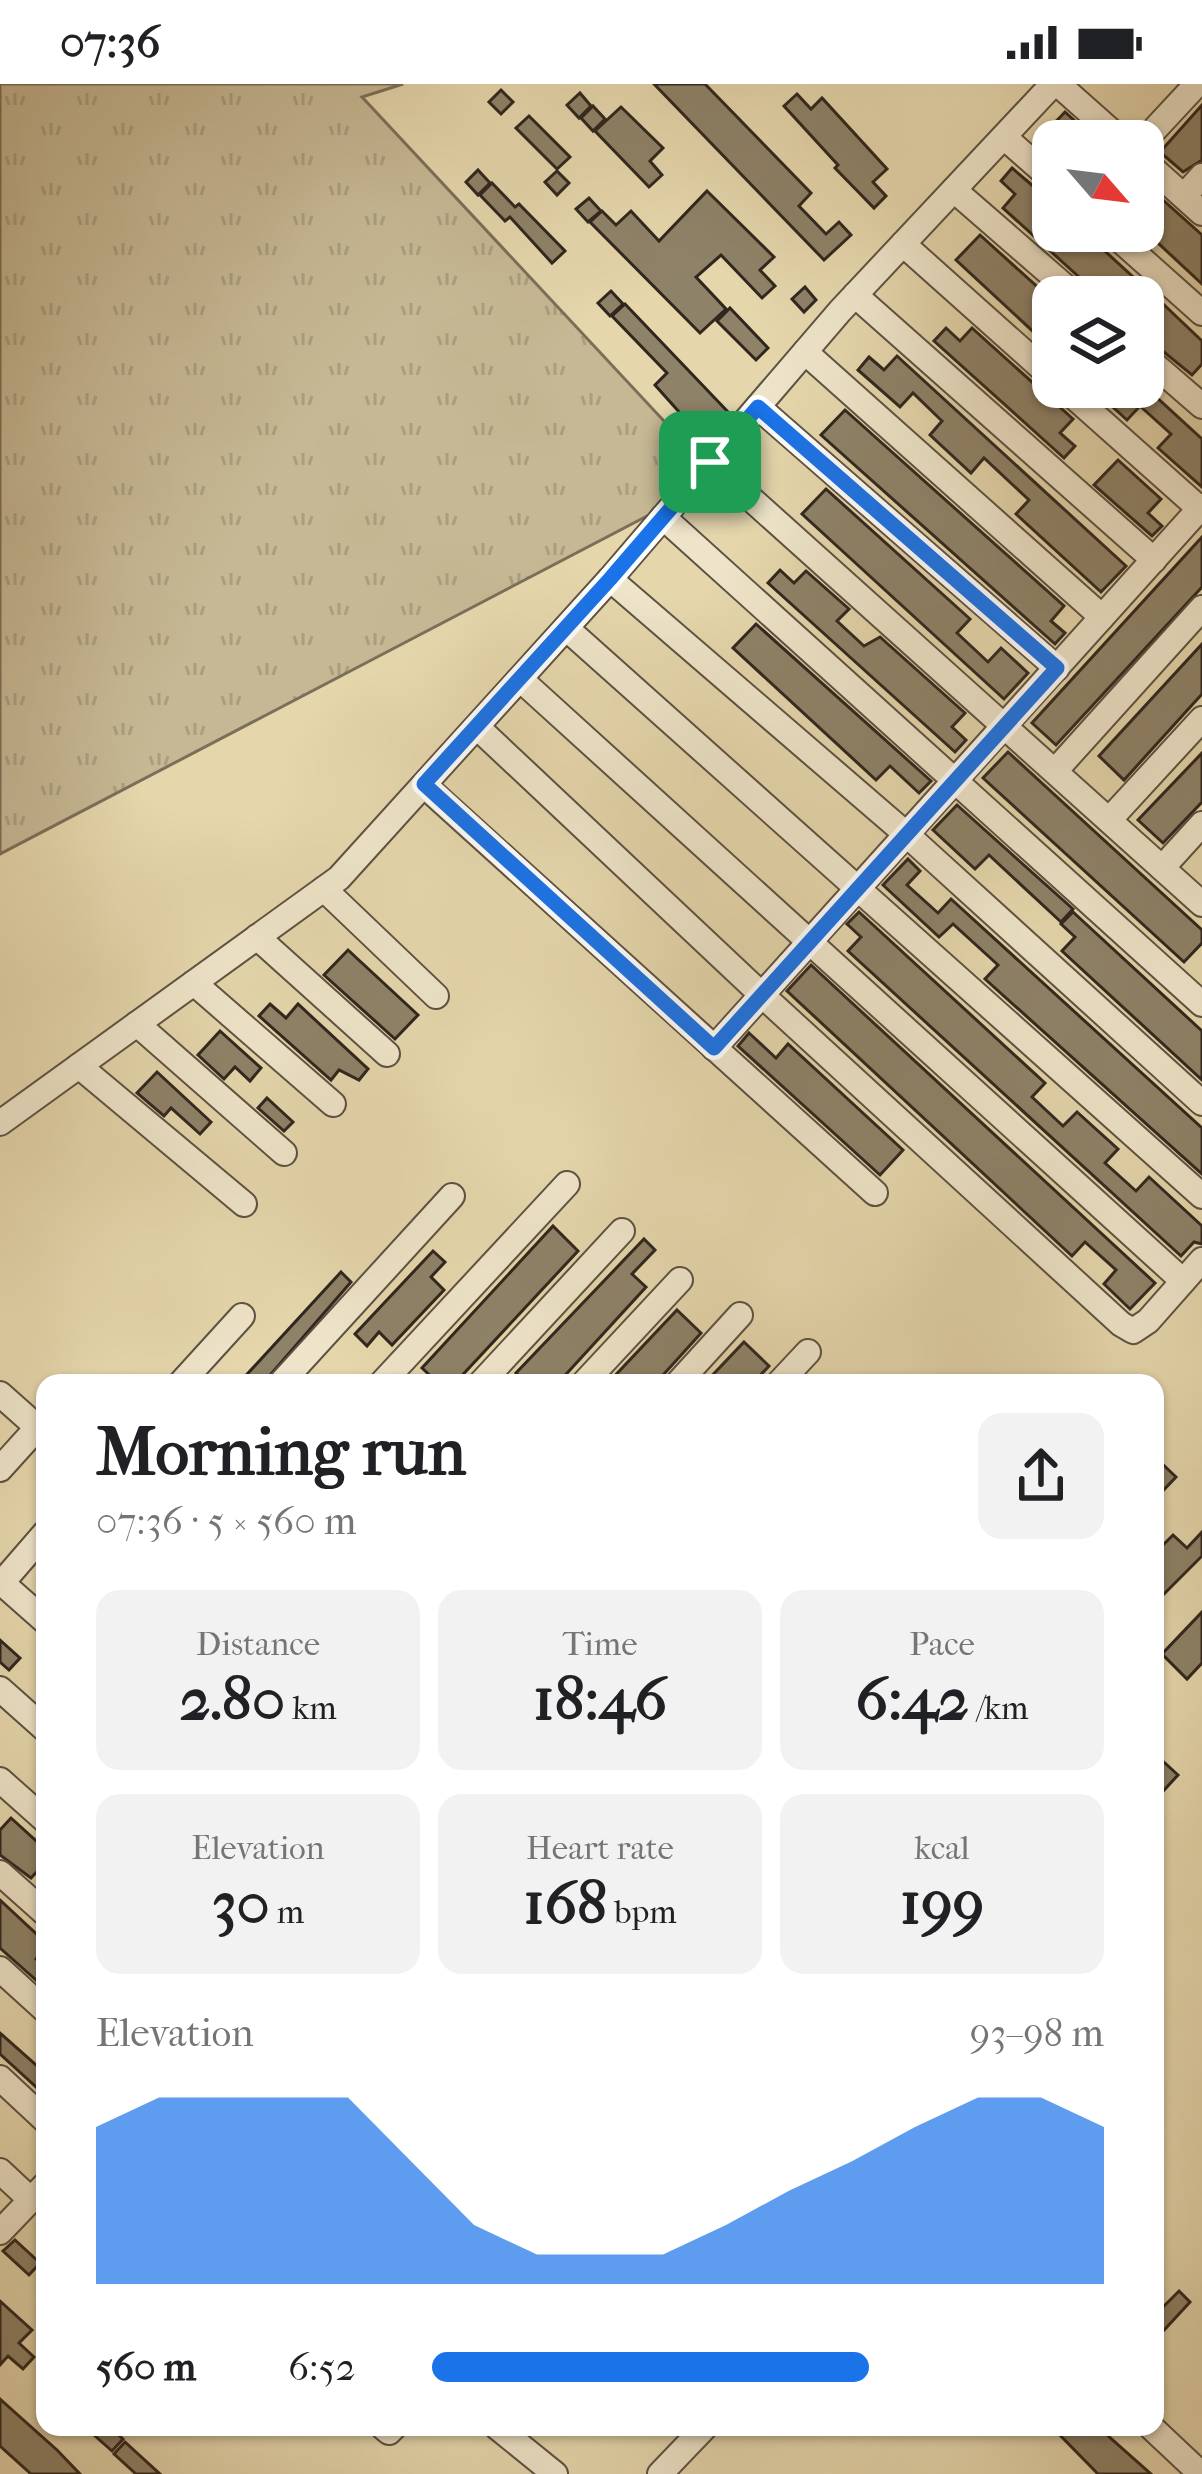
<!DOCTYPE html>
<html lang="en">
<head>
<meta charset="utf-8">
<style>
	body { margin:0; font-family:"IM FELL French Canon",serif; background:#f2f2f2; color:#202124; height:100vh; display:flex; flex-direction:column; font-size:45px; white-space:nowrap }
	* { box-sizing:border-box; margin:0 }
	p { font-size:39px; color:#757577 }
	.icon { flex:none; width:66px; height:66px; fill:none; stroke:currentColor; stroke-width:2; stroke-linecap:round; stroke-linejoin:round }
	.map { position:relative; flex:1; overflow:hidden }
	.drawer { position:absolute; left:36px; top:1290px; width:1128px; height:1062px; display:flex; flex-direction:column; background:#fff; border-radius:24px; box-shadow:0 3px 9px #0004 }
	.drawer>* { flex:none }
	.needle { width:78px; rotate:118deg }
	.buttons { position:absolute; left:1032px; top:36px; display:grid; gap:24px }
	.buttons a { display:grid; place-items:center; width:132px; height:132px; border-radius:24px; background:#fff; box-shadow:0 3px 9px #0004; font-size:60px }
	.pin { position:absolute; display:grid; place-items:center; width:102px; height:102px; color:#fff; margin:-51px; border-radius:24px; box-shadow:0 6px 18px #0006 }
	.round { display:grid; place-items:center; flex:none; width:126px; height:126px; border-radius:24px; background:#f2f2f2 }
	.head { display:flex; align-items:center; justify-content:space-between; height:204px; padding:0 60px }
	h1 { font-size:66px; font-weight:700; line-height:90px }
	.stats { display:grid; grid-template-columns:repeat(3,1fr); gap:18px; height:204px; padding:12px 60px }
	.stats div { display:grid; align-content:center; border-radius:24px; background:#f2f2f2; text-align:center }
	.stats b { font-size:60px; font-weight:700 }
	.stats small { font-size:33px; font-weight:400 }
	.stats p { font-size:33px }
	.chart { height:336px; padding:24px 60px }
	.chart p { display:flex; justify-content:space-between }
	.chart svg { width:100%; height:216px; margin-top:12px; fill:#1a73e8; opacity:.7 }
	ul { padding:0 60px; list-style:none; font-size:39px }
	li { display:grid; grid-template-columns:192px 144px 1fr; align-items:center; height:90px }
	li i { height:30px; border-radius:15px; background:#1a73e8 }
	.status { display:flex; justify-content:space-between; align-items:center; height:84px; padding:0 60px; background:#fff; direction:ltr }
	.status svg { height:33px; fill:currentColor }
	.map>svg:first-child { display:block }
</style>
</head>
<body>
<div class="status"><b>07:36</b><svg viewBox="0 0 49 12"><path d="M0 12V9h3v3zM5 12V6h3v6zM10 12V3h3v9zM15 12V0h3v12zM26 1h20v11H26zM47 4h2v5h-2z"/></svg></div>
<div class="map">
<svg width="1202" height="2390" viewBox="0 0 1202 2390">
	<defs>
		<pattern id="grass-tufts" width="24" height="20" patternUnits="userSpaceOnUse" patternTransform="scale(3)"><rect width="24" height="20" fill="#c6b894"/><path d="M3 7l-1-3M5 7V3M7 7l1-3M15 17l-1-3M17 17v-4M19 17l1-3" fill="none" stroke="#aa9e7f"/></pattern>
	</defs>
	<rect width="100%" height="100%" fill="#e5d6ac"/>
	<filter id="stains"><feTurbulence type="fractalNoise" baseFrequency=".00167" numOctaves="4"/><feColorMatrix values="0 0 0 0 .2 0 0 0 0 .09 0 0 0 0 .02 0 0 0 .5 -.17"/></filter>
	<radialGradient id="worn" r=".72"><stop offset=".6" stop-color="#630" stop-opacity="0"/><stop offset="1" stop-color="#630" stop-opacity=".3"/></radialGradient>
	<path fill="url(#grass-tufts)" stroke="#7b6f59" stroke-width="3" d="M0,0H403L362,13L718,395L0,770Z"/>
	<g fill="#8e8268" stroke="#30261e" stroke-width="3">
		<path d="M654,0H705L811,109L799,122L826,150L839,138L851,151L824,176Z"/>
		<path d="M501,6L513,18L501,30L489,18Z"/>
		<path d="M580,9L591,22L579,34L567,21Z"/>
		<path d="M797,10L811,25L822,14L887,85L873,98L886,112L874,124L835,84L838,81L784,22Z"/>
		<path d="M1202,21V76L1183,88L1160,68Z"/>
		<path d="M593,22L605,35L593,47L581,34Z"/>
		<path d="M621,23L663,64L650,77L662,91L649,103L595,47Z"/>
		<path d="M1065,28L1097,57H1053V64L1041,53Z"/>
		<path d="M529,32L570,73L557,85L516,44Z"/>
		<path d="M1012,84L1053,119V147H1083L1155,213H1101L1003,124L1015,110L1001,97Z"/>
		<path d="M478,86L490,99L478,111L466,98Z"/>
		<path d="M557,87L569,99L557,111L545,98Z"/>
		<path d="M1143,98L1202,151V200L1143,145Z"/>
		<path d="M492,99L515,123L519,120L565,167L552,179L510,133L505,137L480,111Z"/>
		<path d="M707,107L774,173L760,186L775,202L762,214L721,171L696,193L726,225L700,249L590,138L602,127L616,141L631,127L659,157Z"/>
		<path d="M589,114L601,127L588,138L576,125Z"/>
		<path d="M980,151L1053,217V266L956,176Z"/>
		<path d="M805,203L816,216L804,228L792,215Z"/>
		<path d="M611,207L623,220L610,232L598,219Z"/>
		<path d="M1160,217L1202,257V280L1192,291L1143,251V235Z"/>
		<path d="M625,220L730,330L706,358L655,301L667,289L612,232Z"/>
		<path d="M730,224L768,264L756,276L717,237Z"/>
		<path d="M946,244L960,257L972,244L1073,335L1060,349L1075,362L1064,374L934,257Z"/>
		<path d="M897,272L1126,482L1101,508L1016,430L1029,416L984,374L971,389L930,351L942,337L913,309L900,323L858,286L869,273L884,286Z"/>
		<path d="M1091,303L1156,304L1152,309L1202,355V403L1158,364L1171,350L1140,322L1127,336Z"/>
		<path d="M845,326L1064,522L1051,537L1065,549L1055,560L821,351Z"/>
		<path d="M1118,376L1161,415L1148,429L1162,442L1152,452L1094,401Z"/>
		<path d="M826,405L970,535L957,549L988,578L1001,564L1028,589L1004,615L802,430Z"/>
		<path d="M1202,453V503L1056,661L1032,639Z"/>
		<path d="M780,486L794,499L806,487L849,525L837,537L864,562L880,553L965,629L952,643L966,656L955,668L768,499Z"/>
		<path d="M756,540L931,697L919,709L890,682L876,696L733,564Z"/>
		<path d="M1202,560V610L1124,696L1099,672Z"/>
		<path d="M1008,668L1202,846V859L1184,878L983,694Z"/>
		<path d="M1202,669V718L1163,759L1138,736Z"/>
		<path d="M957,721L1073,825L1061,838L989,771L975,785L933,746Z"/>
		<path d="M908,775L920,787L907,801L938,829L951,815L1202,1044V1090L985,895L998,881L953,840L939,853L883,801Z"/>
		<path d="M859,828L1045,999L1032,1013L1063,1042L1077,1028L1118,1065L1105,1079L1136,1107L1149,1093L1202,1142V1160L1194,1158L1181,1172L848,867L861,853L847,840Z"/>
		<path d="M1073,828L1202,947V996L1062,867L1075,853L1061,840Z"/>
		<path d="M348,866L418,931L395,955L324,891Z"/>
		<path d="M811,881L1155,1199L1130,1225L1104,1200L1116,1186L1085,1158L1072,1172L787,907Z"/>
		<path d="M270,920L286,934L298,920L368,985L359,996L339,986L331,996L259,932Z"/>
		<path d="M220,947L261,984L250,997L235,983L224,995L198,971Z"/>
		<path d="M749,949L776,974L788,960L903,1066L880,1091L738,962Z"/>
		<path d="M157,988L211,1038L200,1050L171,1024L164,1032L137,1009Z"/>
		<path d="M267,1014L293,1038L284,1047L258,1024Z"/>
		<path d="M553,1142L578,1167L455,1299H438L422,1284Z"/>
		<path d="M644,1155L655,1166L632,1190L646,1203L558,1299H526L516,1289Z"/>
		<path d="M433,1167L445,1178L431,1193L444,1206L392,1261L379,1248L367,1262L355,1250Z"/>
		<path d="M341,1188L351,1198L265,1297L239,1299Z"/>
		<path d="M677,1226L701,1249L664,1290L656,1299H608Z"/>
		<path d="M744,1258L769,1282L753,1299H705Z"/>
		<path d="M1155,1373L1176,1393L1155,1415Z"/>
		<path d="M1202,1448V1472L1155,1519V1469L1173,1451L1187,1464Z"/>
		<path d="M1202,1528V1579L1187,1595L1162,1570Z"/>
		<path d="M0,1556L20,1574L9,1586L0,1578Z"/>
		<path d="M1155,1670L1178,1691L1155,1716Z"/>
		<path d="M11,1734L45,1765V1779L31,1794L0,1771V1746Z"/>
		<path d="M0,1816L45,1858V1864L36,1875L45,1883V1904L0,1864Z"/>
		<path d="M0,1949L45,1989V2011L0,1970Z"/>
		<path d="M15,2156L40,2179L29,2191L3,2167Z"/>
		<path d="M1179,2207L1190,2218L1155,2256V2231Z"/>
		<path d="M0,2217L32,2246L19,2259L34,2273L23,2285L8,2272L0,2281Z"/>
		<path d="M0,2315L57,2366L80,2390H31L0,2362Z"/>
		<path d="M85,2343H110L123,2355L112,2367Z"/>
		<path d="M1052,2343H1098L1151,2390H1098Z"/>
		<path d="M125,2358L160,2390H136L114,2370Z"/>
	</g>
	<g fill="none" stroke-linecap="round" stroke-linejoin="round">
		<g stroke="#5d5242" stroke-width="28">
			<g id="minor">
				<path d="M1058,0L1122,57"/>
				<path d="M1004,53L1053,96"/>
				<path d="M1143,58L1196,1"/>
				<path d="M1143,76L1202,129"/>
				<path d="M954,106L1077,213"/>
				<path d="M1184,112L1202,92"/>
				<path d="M1110,147L1202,229"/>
				<path d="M903,160L1053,294"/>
				<path d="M855,211L1154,476"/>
				<path d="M805,268L1102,533"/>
				<path d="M1143,271L1202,322"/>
				<path d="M1063,303L1200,425"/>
				<path d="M758,323L1057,584"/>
				<path d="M710,378L1202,820"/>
				<path d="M663,433L1202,920"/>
				<path d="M610,495L906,750L1202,1019"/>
				<path d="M566,544L1202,1112"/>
				<path d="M520,595L1183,1197"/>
				<path d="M477,643L762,911L1121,1240L1133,1247L1148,1237L1202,1176"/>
				<path d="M1055,687L1202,524"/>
				<path d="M424,701L875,1109"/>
				<path d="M1109,736L1202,635"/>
				<path d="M1162,784L1202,740"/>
				<path d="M324,805L436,912"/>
				<path d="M257,853L387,970"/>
				<path d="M194,899L333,1020"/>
				<path d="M137,940L284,1069"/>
				<path d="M714,964L1202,422"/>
				<path d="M79,982L244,1120"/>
				<path d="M0,1039L339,794L610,495L840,227L1053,0"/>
				<path d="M181,1299L242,1232"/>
				<path d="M281,1299L452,1112"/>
				<path d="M382,1299L567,1100"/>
				<path d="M481,1299L622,1147"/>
				<path d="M584,1299L680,1196"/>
				<path d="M678,1299L740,1231"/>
				<path d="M779,1299L808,1268"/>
				<path d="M0,1310L45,1350"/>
				<path d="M0,1385L38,1343"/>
				<path d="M2,1499L45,1537"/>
				<path d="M0,1501L45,1449"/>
				<path d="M0,1605L45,1645"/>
				<path d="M0,1696L45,1736"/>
				<path d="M0,1789L45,1829"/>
				<path d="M0,1885L45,1926"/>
				<path d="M0,1994L45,2036"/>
				<path d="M0,2087L31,2116"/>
				<path d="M0,2148L45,2101"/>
				<path d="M383,2343L389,2348L394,2343"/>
				<path d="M497,2343L555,2390"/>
				<path d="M1151,2343L1201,2390"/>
				<path d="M660,2390L705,2343"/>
			</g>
		</g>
		<use href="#minor" stroke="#eee4c9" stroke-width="24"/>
	</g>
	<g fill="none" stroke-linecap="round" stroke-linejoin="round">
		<g stroke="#fff" stroke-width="24">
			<path id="route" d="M758,323L1057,584L714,964L424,700L610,495Z"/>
		</g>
		<use href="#route" stroke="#1a73e8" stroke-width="15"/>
	</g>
	<rect width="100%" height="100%" filter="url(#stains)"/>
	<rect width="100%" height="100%" fill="url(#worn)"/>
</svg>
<div class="buttons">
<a><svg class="needle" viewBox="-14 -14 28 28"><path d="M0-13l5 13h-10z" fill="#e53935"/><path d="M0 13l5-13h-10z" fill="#757577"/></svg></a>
<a><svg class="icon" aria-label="layers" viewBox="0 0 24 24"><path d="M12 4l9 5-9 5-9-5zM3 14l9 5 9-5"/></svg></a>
</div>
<div class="pin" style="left:710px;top:378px;background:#1e9e55"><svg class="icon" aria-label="arrive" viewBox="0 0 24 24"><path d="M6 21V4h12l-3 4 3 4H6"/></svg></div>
<section class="drawer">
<div class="head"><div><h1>Morning run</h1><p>07:36 · 5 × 560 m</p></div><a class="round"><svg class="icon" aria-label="share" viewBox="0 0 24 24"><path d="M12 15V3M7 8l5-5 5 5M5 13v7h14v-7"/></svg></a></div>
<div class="stats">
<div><p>Distance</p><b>2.80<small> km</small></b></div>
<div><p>Time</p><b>18:46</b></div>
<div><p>Pace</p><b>6:42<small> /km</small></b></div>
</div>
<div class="stats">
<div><p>Elevation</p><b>30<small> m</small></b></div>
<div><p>Heart rate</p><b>168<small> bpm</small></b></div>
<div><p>kcal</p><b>199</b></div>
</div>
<div class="chart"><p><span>Elevation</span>93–98 m</p>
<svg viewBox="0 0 160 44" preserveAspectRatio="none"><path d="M0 44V12L10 6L20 6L30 6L40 6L50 19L60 32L70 38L80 38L90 38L100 32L110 25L120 19L130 12L140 6L150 6L160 12V44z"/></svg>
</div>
<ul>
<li><b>560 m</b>6:52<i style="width:65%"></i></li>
</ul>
</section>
</div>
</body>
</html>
